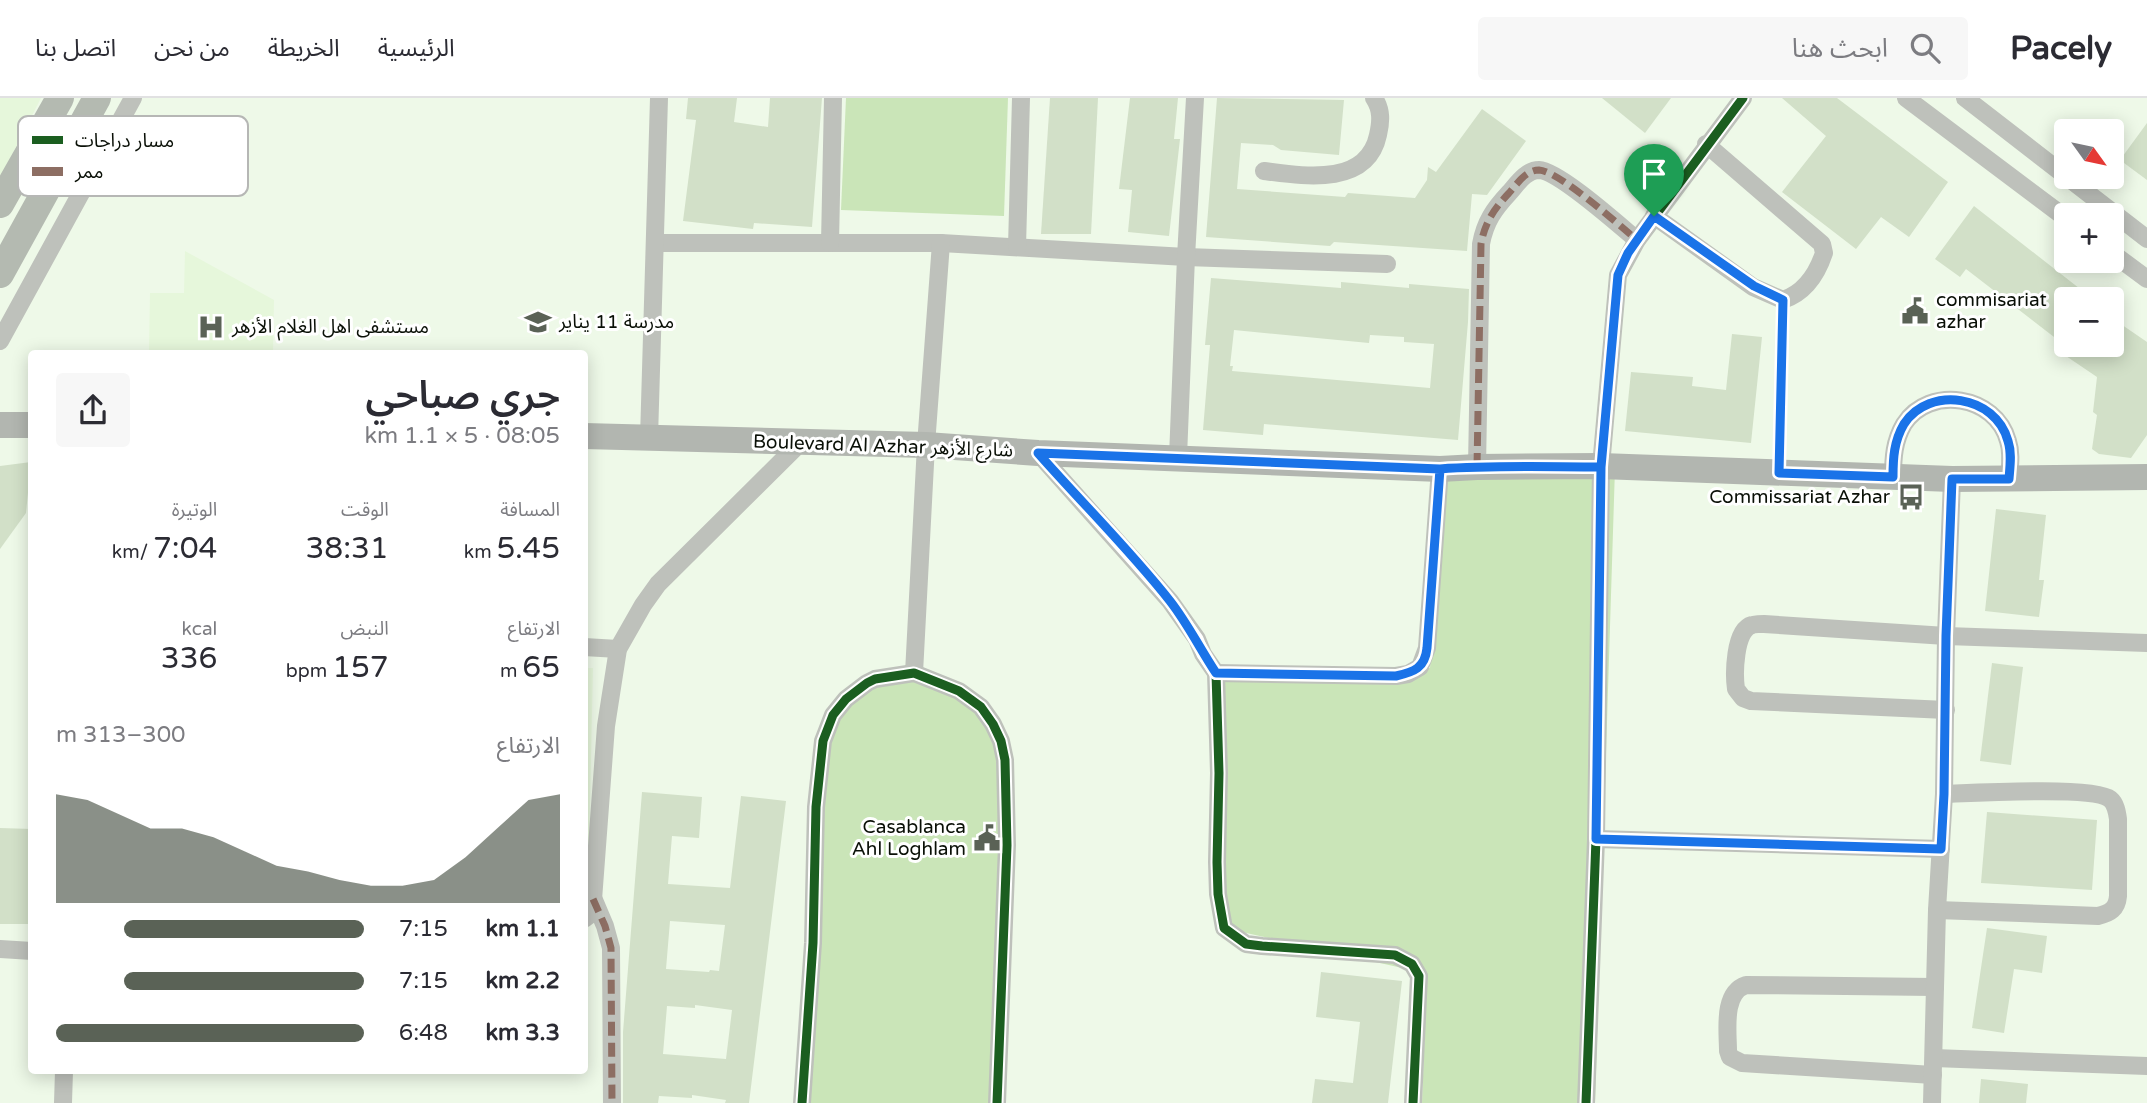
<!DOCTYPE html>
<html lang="ar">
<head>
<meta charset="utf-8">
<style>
	body { margin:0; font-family:"Varela Round","Noto Sans Arabic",sans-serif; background:#f7f7f7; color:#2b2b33; direction:rtl; height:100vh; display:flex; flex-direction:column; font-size:26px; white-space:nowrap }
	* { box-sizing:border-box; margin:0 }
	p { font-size:23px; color:#7c7c81 }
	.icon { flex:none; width:38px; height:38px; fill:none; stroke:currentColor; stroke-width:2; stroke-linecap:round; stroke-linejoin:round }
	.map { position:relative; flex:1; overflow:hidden; direction:ltr }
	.panel { position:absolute; left:28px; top:252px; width:560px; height:724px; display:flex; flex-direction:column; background:#fff; border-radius:7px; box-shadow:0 4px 18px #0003; direction:rtl }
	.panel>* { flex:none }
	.needle { width:46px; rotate:123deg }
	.fabs { position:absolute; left:2054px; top:21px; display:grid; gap:14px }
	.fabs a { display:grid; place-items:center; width:70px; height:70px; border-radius:7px; background:#fff; box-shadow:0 4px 18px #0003; font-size:35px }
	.pin { position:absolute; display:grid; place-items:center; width:60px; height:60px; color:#fff; margin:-72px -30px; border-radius:50% 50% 50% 0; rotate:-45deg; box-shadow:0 0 7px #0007 }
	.pin .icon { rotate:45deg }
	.round { display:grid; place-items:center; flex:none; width:74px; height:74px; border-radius:7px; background:#f7f7f7 }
	.head { display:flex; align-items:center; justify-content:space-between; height:119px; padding:0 28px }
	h1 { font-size:38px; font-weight:600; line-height:52px }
	.metrics { display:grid; grid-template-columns:repeat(3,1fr); gap:10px; height:119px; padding:7px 28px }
	.metrics div { display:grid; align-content:center }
	.metrics b { font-size:30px; font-weight:600 }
	.metrics small { font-size:19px; font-weight:400 }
	.metrics p { font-size:19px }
	.chart { height:196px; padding:14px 28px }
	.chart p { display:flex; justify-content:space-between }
	.chart svg { width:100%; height:126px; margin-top:7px; fill:#5a6256; opacity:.7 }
	ul { padding:0 28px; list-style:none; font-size:23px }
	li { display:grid; grid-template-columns:112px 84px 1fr; align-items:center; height:52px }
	li i { height:18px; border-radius:9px; background:#5a6256 }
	header { display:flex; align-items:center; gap:42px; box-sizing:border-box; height:98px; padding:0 35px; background:#fff; border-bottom:2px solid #e1e1e2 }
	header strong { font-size:33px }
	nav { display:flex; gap:38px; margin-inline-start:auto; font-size:24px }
	.search { width:490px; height:63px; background:#f7f7f7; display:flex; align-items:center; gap:18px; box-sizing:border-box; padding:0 24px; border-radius:7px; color:#7c7c81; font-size:26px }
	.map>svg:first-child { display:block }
</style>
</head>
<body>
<header>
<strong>Pacely</strong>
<div class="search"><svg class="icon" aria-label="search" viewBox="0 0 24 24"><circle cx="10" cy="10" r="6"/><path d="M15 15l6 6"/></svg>ابحث هنا</div>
<nav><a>الرئيسية</a><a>الخريطة</a><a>من نحن</a><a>اتصل بنا</a></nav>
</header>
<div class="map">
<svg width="2147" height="1005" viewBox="0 0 2147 1005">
	<rect width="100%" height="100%" fill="#eef9e8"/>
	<g fill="#e6f7db">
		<path d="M0,0H41L0,80Z"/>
		<path d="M185,153L274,202L273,255H149L150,195H184Z"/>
		<path d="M585,570H593L588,798H585Z"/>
	</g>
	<g fill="#cae5b8">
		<path d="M846,0H1008L1004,118L841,112Z"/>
		<path d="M1445,364L1615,370L1595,1005H1422L1425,926L1420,874L1224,830L1216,575L1430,570Z"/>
		<path d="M917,571L966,592L998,638L1004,688L995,1005H803L816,658L838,611L874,585Z"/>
	</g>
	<g fill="#d2e0c8" fill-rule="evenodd">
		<path d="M688,0H737L734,24L768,29L770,0H822L812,129L754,125L753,131L683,123L696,22L686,21Z"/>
		<path d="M1050,0H1098L1091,136H1041Z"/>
		<path d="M1130,0H1178L1174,41H1180L1169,138L1128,134L1132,92L1119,91Z"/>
		<path d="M1217,0L1344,2L1339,57L1281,52L1273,47L1241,45L1237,91L1345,99L1348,95L1415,100L1427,82L1428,69L1436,74L1482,11L1526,43L1487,97L1472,96L1467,153L1334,144L1330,148L1206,139Z"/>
		<path d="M1602,0H1671L1645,35Z"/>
		<path d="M1782,0H1837L1948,84L1909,139L1881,119L1856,151L1782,94L1826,38Z"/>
		<path d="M2147,25V82L2120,62Z"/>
		<path d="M1974,108L2093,201H2067V249L1966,171L1960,179L1935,161Z"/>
		<path d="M1211,180L1341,190V184L1409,190V186L1469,191L1468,224L1458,342L1264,326L1263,337L1203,332L1210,247H1205ZM1234,232L1369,245L1370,237L1404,239V244L1434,246L1430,290L1232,273L1233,268H1230Z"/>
		<path d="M2112,220L2147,244V337L2131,360L2099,356L2092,351L2097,317L2093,314L2097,279L2066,258L2073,247H2112Z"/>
		<path d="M1732,236L1762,239L1751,345L1625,333L1631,274L1693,279L1692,288L1726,292Z"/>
		<path d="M31,364L26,415L0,451V368Z"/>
		<path d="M1996,411L2046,417L2039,482H2044L2039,519L1985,513Z"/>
		<path d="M1992,565L2023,569L2011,667L1980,663Z"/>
		<path d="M642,694L702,699L699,740L672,738L668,786L730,790L741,698L786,703L749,1005H725L726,1002L692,997V1000L659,998L658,1005H623V934ZM670,823L725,827L719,873L710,872L709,874L666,871ZM695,907L732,912L726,961L663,956L667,908L695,910Z"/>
		<path d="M1987,714L2097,722L2092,792L1981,785Z"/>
		<path d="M0,730L32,731V826H0Z"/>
		<path d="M1987,830L2047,838L2042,875L2014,871L2004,935L1972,930Z"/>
		<path d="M1321,874L1402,883L1388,1005H1312L1315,981L1353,985L1360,924L1316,919Z"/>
		<path d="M1981,981L2028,986L2026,1005H1979Z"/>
	</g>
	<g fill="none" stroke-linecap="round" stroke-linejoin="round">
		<path stroke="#bec1bb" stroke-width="9" d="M1779,372L1783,202"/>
		<g stroke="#bec1bb" stroke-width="18">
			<path d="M1906,0L2067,121"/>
			<path d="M1965,0L2067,79"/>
			<path d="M1264,73C1303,78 1367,89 1378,37C1381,24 1382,12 1374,0"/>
			<path d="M2067,79L2147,141"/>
			<path d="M1654,118L1753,189L1783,202C1804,195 1817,176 1824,155L1822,146L1706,46"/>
			<path d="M655,145H941L1186,159L1387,166"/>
			<path d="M830,145L833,0"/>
			<path d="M1017,149L1021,0"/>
			<path d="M2112,155L2147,181"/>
			<path d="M0,243L133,0"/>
			<path d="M649,340L659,0"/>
			<path d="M1038,355L1170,503L1197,541L1203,556L1216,575L1219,675L1217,764L1218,796L1224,830L1246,846L1262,848L1395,857L1412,866L1419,878L1413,1005"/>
			<path d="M1178,359L1186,159L1195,0"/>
			<path d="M1477,369L1481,146C1485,124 1494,111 1509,95C1517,86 1526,72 1539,72C1559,73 1619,127 1637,142"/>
			<path d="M1893,379C1893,360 1894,343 1904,326C1929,287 1996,297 2008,343C2012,355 2010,368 2009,381"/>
			<path d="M584,549L618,551"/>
			<path d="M914,575L926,347L941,145"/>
			<path d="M1216,575L1396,578L1408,576L1420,569L1427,550L1440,371"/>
			<path d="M1946,612L1751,603L1743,600L1736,591C1734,577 1734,532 1752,527C1753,526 1763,526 1764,526L1946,538L2147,545"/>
			<path d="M1596,741L1941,751"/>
			<path d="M594,802L605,828L611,850L612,1005"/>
			<path d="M1937,812L2098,818C2110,815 2117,811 2118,798V721C2117,714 2116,706 2110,701C2095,688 1971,695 1944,696"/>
			<path d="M584,821L592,815L606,628L618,551L643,507L658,486L801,344"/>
			<path d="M0,851L32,853"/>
			<path d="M1934,960L2147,968"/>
			<path d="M1933,977L1742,965L1730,959L1728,953C1728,933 1722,895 1746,887L1935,889"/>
			<path d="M63,1005L64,973"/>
			<path d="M802,1005L813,845L816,709L823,643L833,617L846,601L867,585L875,581L914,575L959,593L981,609L993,626L1001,643L1005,662L1007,747L997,1005"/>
			<path d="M1586,1005L1596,741L1601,368L1618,177L1637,142L1743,0"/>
			<path d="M1932,1005L1937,812L1944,696L1946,538L1952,381"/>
		</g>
		<g stroke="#b2b6b0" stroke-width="26">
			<path d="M0,327H32"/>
			<path d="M584,338L926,347L1038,355L1440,371L1477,369L1601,368L1952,381L2147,379"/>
		</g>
		<g stroke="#b4bab1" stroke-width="28">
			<path d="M0,106L60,0"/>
			<path d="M0,176L97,0"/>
		</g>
		<g stroke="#8d6e63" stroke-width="7" stroke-dasharray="14 7" stroke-linecap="butt">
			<path d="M1477,369L1481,146C1485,124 1494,111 1509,95C1517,86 1526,72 1539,72C1559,73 1619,127 1637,142"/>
			<path d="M593,801L605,828L611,850L612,1005"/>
		</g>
		<g stroke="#fff" stroke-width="13">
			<g id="cycleway">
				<path d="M1038,355L1170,503L1197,541L1203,556L1216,575L1219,675L1217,764L1218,796L1224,830L1246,846L1262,848L1395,857L1412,866L1419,878L1413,1005"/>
				<path d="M802,1005L813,845L816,709L823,643L833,617L846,601L867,585L875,581L914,575L959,593L981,609L993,626L1001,643L1005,662L1007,747L997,1005"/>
				<path d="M1586,1005L1596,741L1601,368L1618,177L1637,142L1743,0"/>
			</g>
		</g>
		<use href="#cycleway" stroke="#1b5e20" stroke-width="9"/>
	</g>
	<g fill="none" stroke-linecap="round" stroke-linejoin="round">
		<g stroke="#fff" stroke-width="14">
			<path id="route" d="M1654,118L1628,155L1618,177L1601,369C1547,369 1494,367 1440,371L1427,550C1425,570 1414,574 1396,578L1216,575C1200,551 1188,526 1170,503C1129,451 1081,404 1038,355L1440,371C1494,367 1547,369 1601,369L1596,741L1941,751L1944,696L1946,538L1952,381H2009C2010,368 2012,355 2008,343C1996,297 1929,287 1904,326C1894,343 1893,360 1893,379L1779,375L1783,202L1754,188L1654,118"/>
		</g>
		<use href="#route" stroke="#1a73e8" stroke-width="9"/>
	</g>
	<defs>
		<g id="civic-bare" transform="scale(2.1)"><path d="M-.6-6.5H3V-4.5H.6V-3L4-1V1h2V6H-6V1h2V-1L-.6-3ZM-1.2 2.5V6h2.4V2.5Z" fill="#5a6256" stroke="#fff" stroke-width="2.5" paint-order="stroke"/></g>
		<g id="school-bare" transform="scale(2.1)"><path d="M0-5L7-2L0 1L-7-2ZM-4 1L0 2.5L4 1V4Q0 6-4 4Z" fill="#5a6256" stroke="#fff" stroke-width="2.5" paint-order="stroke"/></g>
		<g id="hospital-bare" transform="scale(2.1)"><path d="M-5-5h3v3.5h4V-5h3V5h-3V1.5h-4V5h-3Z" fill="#5a6256" stroke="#fff" stroke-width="2.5" paint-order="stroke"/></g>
		<g id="bus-bare" transform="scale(2.1)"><path d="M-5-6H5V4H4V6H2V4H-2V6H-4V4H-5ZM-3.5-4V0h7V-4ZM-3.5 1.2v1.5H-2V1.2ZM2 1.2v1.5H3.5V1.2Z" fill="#5a6256" stroke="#fff" stroke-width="2.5" paint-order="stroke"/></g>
	</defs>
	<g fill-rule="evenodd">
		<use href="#civic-bare" x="1915" y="213"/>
		<use href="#school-bare" x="538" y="224"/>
		<use href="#hospital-bare" x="211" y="229"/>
		<use href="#bus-bare" x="1911" y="399"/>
		<use href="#civic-bare" x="987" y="740"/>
	</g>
	<g text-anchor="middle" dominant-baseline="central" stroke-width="6" stroke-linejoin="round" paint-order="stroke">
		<g font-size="19" fill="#0a1007" stroke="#fff" text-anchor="start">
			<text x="1936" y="202">commisariat<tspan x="1936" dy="22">azhar</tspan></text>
			<text x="559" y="224">مدرسة 11 يناير</text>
			<text x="232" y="229">مستشفى اهل الغلام الأزهر</text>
			<text x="1890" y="399" text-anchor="end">Commissariat Azhar</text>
			<text x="966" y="729" text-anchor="end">Casablanca<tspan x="966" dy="22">Ahl Loghlam</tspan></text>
		</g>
		<g font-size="19" fill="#0a1007" stroke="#fff">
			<text transform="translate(883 348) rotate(2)">Boulevard Al Azhar شارع الأزهر</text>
		</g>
	</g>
	<rect x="18" y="18" width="230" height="80" rx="10" fill="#fff" stroke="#b6b7b5" stroke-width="2"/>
	<rect x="32" y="38" width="31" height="8" fill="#1b5e20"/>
	<rect x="32" y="69" width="31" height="9" fill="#8d6e63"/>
	<g font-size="19" fill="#0a1007">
		<text x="75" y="49">مسار دراجات</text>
		<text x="75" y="80">ممر</text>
	</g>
</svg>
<div class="fabs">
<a><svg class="needle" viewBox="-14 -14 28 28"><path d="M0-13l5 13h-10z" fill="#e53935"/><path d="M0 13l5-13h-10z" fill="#7c7c81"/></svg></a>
<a>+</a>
<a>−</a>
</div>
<div class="pin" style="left:1654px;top:118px;background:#1e9e55"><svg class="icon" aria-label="arrive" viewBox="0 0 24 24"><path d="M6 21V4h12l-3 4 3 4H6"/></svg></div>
<section class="panel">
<div class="head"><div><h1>جري صباحي</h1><p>08:05 · 5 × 1.1 km</p></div><a class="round"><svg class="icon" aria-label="share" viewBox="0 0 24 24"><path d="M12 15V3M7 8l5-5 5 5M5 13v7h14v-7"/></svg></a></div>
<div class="metrics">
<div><p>المسافة</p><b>5.45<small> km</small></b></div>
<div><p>الوقت</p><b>38:31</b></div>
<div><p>الوتيرة</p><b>7:04<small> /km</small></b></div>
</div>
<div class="metrics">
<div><p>الارتفاع</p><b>65<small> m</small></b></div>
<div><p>النبض</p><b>157<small> bpm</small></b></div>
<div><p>kcal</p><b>336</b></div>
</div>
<div class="chart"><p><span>الارتفاع</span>300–313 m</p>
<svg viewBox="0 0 160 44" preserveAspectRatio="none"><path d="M0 44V6L10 8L20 13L30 18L40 18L50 21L60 26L70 31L80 33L90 36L100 38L110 38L120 36L130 28L140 18L150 8L160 6V44z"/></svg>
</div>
<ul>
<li><b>1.1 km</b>7:15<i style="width:78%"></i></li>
<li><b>2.2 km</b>7:15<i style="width:78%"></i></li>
<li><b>3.3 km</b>6:48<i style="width:100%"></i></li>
</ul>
</section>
</div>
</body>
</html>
